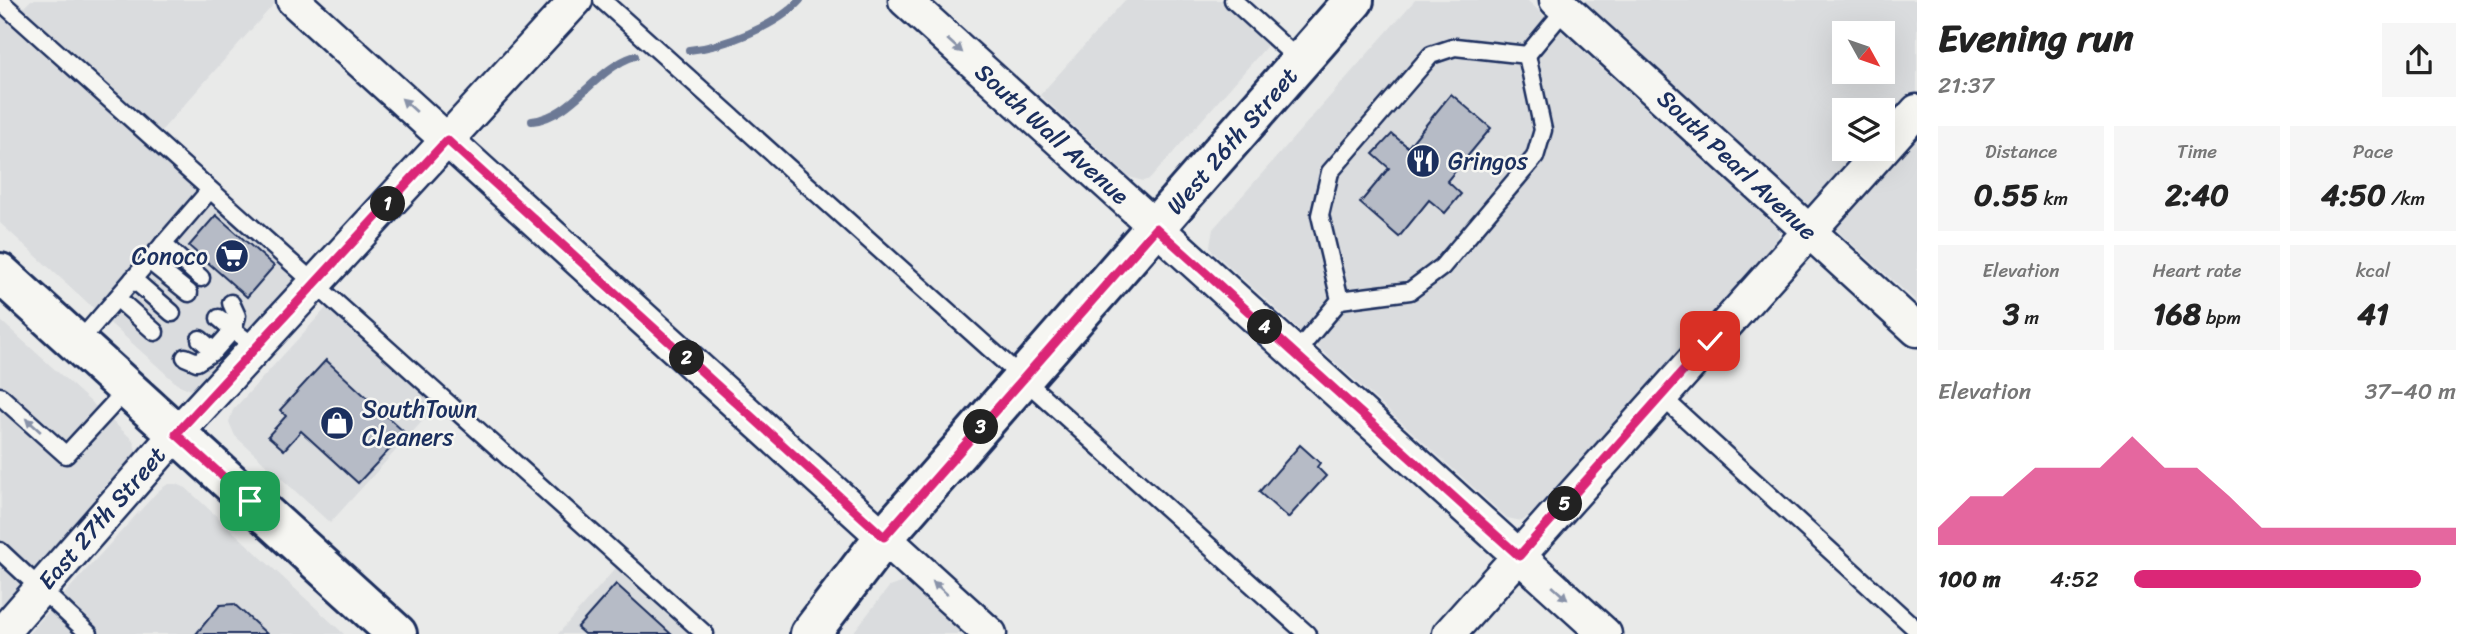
<!DOCTYPE html>
<html lang="en">
<head>
<meta charset="utf-8">
<style>
	body { margin:0; font-family:Sriracha,sans-serif; background:#f6f6f6; color:#222; height:100vh; display:flex; flex-direction:column; font-size:26px; white-space:nowrap }
	* { box-sizing:border-box; margin:0 }
	p { font-size:23px; color:#767676 }
	.icon { flex:none; width:38px; height:38px; fill:none; stroke:currentColor; stroke-width:2; stroke-linecap:round; stroke-linejoin:round }
	.map { position:relative; flex:1; overflow:hidden }
	.sheet { display:flex; flex-direction:column; background:#fff; width:560px }
	.sheet>* { flex:none }
	.needle { width:46px; rotate:130deg }
	.controls { position:absolute; left:1832px; top:21px; display:grid; gap:14px }
	.controls a { display:grid; place-items:center; width:63px; height:63px; border-radius:0px; background:#fff; box-shadow:0 7px 28px #0002; font-size:35px }
	.pin { position:absolute; display:grid; place-items:center; width:60px; height:60px; color:#fff; margin:-30px; border-radius:14px; box-shadow:0 4px 10px #0006 }
	.km { position:absolute; width:35px; height:35px; margin:-18px; border-radius:50%; background:#222; color:#fff; font-size:19px; line-height:35px; text-align:center }
	.round { display:grid; place-items:center; flex:none; width:74px; height:74px; border-radius:0px; background:#f6f6f6 }
	.head { display:flex; align-items:center; justify-content:space-between; height:119px; padding:0 21px }
	h1 { font-size:38px; font-weight:700; line-height:52px }
	.figures { display:grid; grid-template-columns:repeat(3,1fr); gap:10px; height:119px; padding:7px 21px }
	.figures div { display:grid; align-content:center; border-radius:0px; background:#f6f6f6; text-align:center }
	.figures b { font-size:30px; font-weight:700 }
	.figures small { font-size:19px; font-weight:400 }
	.figures p { font-size:19px }
	.chart { height:196px; padding:14px 21px }
	.chart p { display:flex; justify-content:space-between }
	.chart svg { width:100%; height:126px; margin-top:7px; fill:#db2777; opacity:.7 }
	ul { padding:0 21px; list-style:none; font-size:23px }
	li { display:grid; grid-template-columns:112px 84px 1fr; align-items:center; height:52px }
	li i { height:18px; border-radius:9px; background:#db2777 }
	main { display:flex; flex:1; min-height:0 }
	.map>svg:first-child { display:block }
</style>
</head>
<body>
<main>
<div class="map">
<svg width="1917" height="634" viewBox="0 0 1917 634">
	<rect width="100%" height="100%" fill="#e9eae9"/>
	<filter id="ink" filterUnits="userSpaceOnUse"><feTurbulence type="fractalNoise" baseFrequency=".0143" numOctaves="2"/><feDisplacementMap in="SourceGraphic" scale="14" xChannelSelector="R" yChannelSelector="G"/><feConvolveMatrix kernelMatrix="1 2 1 2 8 2 1 2 1" color-interpolation-filters="sRGB"/></filter>
	<g filter="url(#ink)">
		<g fill="#dadcde" fill-rule="evenodd">
			<path d="M0,0H16L24,7L31,0H272L275,3L161,131L313,271L198,390H191L177,384L0,223Z"/>
			<path d="M1125,0H1243L1279,32L1150,179L1143,181L1129,177L1040,95Z"/>
			<path d="M1415,0H1527L1776,226L1779,234L1775,246L1530,515L1522,521L1507,518L1212,251L1210,246L1213,229Z"/>
			<path d="M1579,0H1917V302ZM1844,33H1883V72H1844ZM1844,110H1883V149H1844Z"/>
			<path d="M338,295L447,394L330,523L235,436L229,422L233,410Z"/>
			<path d="M0,320L133,440L138,457L1,611Z"/>
			<path d="M168,484H177L186,488L344,634H28L158,491Z"/>
			<path d="M628,554L717,634H558Z"/>
			<path d="M907,581L914,583L972,634H852L889,587Z"/>
		</g>
		<g fill="none" stroke-linecap="round" stroke-linejoin="round">
			<g stroke="#6c7995" stroke-width="8">
				<path d="M689,50C723,47 777,26 800,0"/>
				<path d="M532,121C574,116 594,69 635,56"/>
			</g>
		</g>
		<g fill="#b6bbc6" stroke="#1b2f5e" stroke-width="2">
			<path d="M1451,94L1491,128L1447,181L1461,194L1445,213L1429,200L1399,237L1360,203L1389,168L1373,154L1392,134L1408,147Z"/>
			<path d="M216,215L274,266L247,297L189,246Z"/>
			<path d="M326,360L405,433L358,483L301,431L284,450L268,436L286,416L280,410Z"/>
			<path d="M1300,445L1320,463L1317,467L1326,476L1288,518L1259,492Z"/>
			<path d="M616,584L671,634H584L577,628Z"/>
			<path d="M234,604L267,634H196L220,605Z"/>
		</g>
		<g fill="none" stroke-linecap="round" stroke-linejoin="round">
			<g stroke="#1b2f5e" stroke-width="21">
				<g id="service">
					<path d="M602,0L1307,634"/>
					<path d="M1233,0L1301,62"/>
					<path d="M0,1L705,634"/>
					<path d="M163,244L201,278"/>
					<path d="M149,261L189,293"/>
					<path d="M133,279L172,313"/>
					<path d="M117,298L155,332"/>
					<path d="M1340,300L1410,291L1442,267L1535,157L1543,130L1527,55"/>
					<path d="M219,318L233,330L237,316L231,303"/>
					<path d="M200,339L214,351"/>
					<path d="M77,344L210,190"/>
					<path d="M1295,354L1340,300L1320,215L1330,172L1431,55L1455,47L1527,55L1566,8"/>
					<path d="M185,357L197,362L214,351L233,330L256,348"/>
					<path d="M0,396L66,455L127,389"/>
					<path d="M1661,396L1917,630"/>
					<path d="M0,551L89,634"/>
				</g>
			</g>
			<g stroke="#1b2f5e" stroke-width="37">
				<g id="minor">
					<path d="M293,0L990,634"/>
					<path d="M905,0L1605,634"/>
					<path d="M1556,0L1917,330"/>
					<path d="M1,634L176,434L576,0"/>
					<path d="M1449,634L1917,111"/>
				</g>
			</g>
			<g stroke="#1b2f5e" stroke-width="44">
				<path id="secondary" d="M810,634L884,537L1354,0"/>
			</g>
			<g stroke="#1b2f5e" stroke-width="44">
				<path id="primary" d="M0,273L397,634"/>
			</g>
			<use href="#service" stroke="#f6f6f2" stroke-width="16"/>
			<use href="#minor" stroke="#f6f6f2" stroke-width="32"/>
			<use href="#secondary" stroke="#f6f6f2" stroke-width="38"/>
			<use href="#primary" stroke="#f6f6f2" stroke-width="38"/>
		</g>
		<defs><path id="oneway-solid" d="M-6-.8H1V-3.2L6.5 0L1 3.2V.8H-6Z" transform="scale(1.75)"/></defs>
		<g fill="#8892a8">
			<use href="#oneway-solid" transform="translate(955 46) rotate(42)"/>
			<use href="#oneway-solid" transform="translate(409 105) rotate(-138)"/>
			<use href="#oneway-solid" transform="translate(33 425) rotate(-138)"/>
			<use href="#oneway-solid" transform="translate(940 588) rotate(-138)"/>
			<use href="#oneway-solid" transform="translate(1560 593) rotate(42)"/>
		</g>
	</g>
	<g fill="none" stroke-linecap="round" stroke-linejoin="round" filter="url(#ink)">
		<g stroke="#fff" stroke-width="14">
			<path id="route" d="M250,501L176,434L447,140L884,537L1156,228L1519,556L1710,341"/>
		</g>
		<use href="#route" stroke="#db2777" stroke-width="9"/>
	</g>
	<defs>
		<g id="restaurant-disc" transform="scale(1.75)"><circle r="9.5" fill="#1b2f5e" stroke="#f6f6f2"/><path d="M-5-6h1v4h1v-4h1v4h1v-4h1v5L-1.5 .5V6h-2V.5L-5-1ZM5-6V6H3V1.5H1.5Q1.5-4 5-6Z" fill="#fff"/></g>
		<g id="supermarket-disc" transform="scale(1.75)"><circle r="9.5" fill="#1b2f5e" stroke="#f6f6f2"/><path d="M-6-5.5h2.5l.6 2H6L4.5 2H-2.5L-4.4-4H-6ZM-1.5 3.2a1.3 1.3 0 1 0 .1 0ZM3 3.2a1.3 1.3 0 1 0 .1 0Z" fill="#fff"/></g>
		<g id="shop-disc" transform="scale(1.75)"><circle r="9.5" fill="#1b2f5e" stroke="#f6f6f2"/><path d="M-5-2.5h2.3a2.7 3.5 0 0 1 5.4 0H5L5.5 6h-11ZM-1.5-2.5h3a1.5 2.3 0 0 0-3 0Z" fill="#fff"/></g>
	</defs>
	<g fill-rule="evenodd">
		<use href="#restaurant-disc" x="1423" y="161"/>
		<use href="#supermarket-disc" x="232" y="256"/>
		<use href="#shop-disc" x="337" y="423"/>
	</g>
	<g text-anchor="middle" dominant-baseline="central" stroke-width="5" stroke-linejoin="round" paint-order="stroke">
		<g font-size="24" fill="#1b2f5e" stroke="#f6f6f2">
			<text transform="translate(1052 134) rotate(42)">South Wall Avenue</text>
			<text transform="translate(1232 141) rotate(-49)">West 26th Street</text>
			<text transform="translate(1737 165) rotate(43)">South Pearl Avenue</text>
			<text transform="translate(102 518) rotate(-49)">East 27th Street</text>
		</g>
		<g font-size="24" fill="#1b2f5e" stroke="#f6f6f2" text-anchor="start">
			<text x="1448" y="161">Gringos</text>
			<text x="208" y="256" text-anchor="end">Conoco</text>
			<text x="362" y="409">SouthTown<tspan x="362" dy="28">Cleaners</tspan></text>
		</g>
	</g>
</svg>
<div class="controls">
<a><svg class="needle" viewBox="-14 -14 28 28"><path d="M0-13l5 13h-10z" fill="#e53935"/><path d="M0 13l5-13h-10z" fill="#767676"/></svg></a>
<a><svg class="icon" aria-label="layers" viewBox="0 0 24 24"><path d="M12 4l9 5-9 5-9-5zM3 14l9 5 9-5"/></svg></a>
</div>
<div class="pin" style="left:250px;top:501px;background:#1e9e55"><svg class="icon" aria-label="arrive" viewBox="0 0 24 24"><path d="M6 21V4h12l-3 4 3 4H6"/></svg></div>
<div class="pin" style="left:1710px;top:341px;background:#d93025"><svg class="icon" aria-label="check" viewBox="0 0 24 24"><path d="M5 12l5 5 9-10"/></svg></div>
<b class="km" style="left:388px;top:204px">1</b>
<b class="km" style="left:687px;top:358px">2</b>
<b class="km" style="left:981px;top:427px">3</b>
<b class="km" style="left:1265px;top:327px">4</b>
<b class="km" style="left:1565px;top:504px">5</b>
</div>
<section class="sheet">
<div class="head"><div><h1>Evening run</h1><p>21:37</p></div><a class="round"><svg class="icon" aria-label="share" viewBox="0 0 24 24"><path d="M12 15V3M7 8l5-5 5 5M5 13v7h14v-7"/></svg></a></div>
<div class="figures">
<div><p>Distance</p><b>0.55<small> km</small></b></div>
<div><p>Time</p><b>2:40</b></div>
<div><p>Pace</p><b>4:50<small> /km</small></b></div>
</div>
<div class="figures">
<div><p>Elevation</p><b>3<small> m</small></b></div>
<div><p>Heart rate</p><b>168<small> bpm</small></b></div>
<div><p>kcal</p><b>41</b></div>
</div>
<div class="chart"><p><span>Elevation</span>37–40 m</p>
<svg viewBox="0 0 160 44" preserveAspectRatio="none"><path d="M0 44V38L10 27L20 27L30 17L40 17L50 17L60 6L70 17L80 17L90 27L100 38L110 38L120 38L130 38L140 38L150 38L160 38V44z"/></svg>
</div>
<ul>
<li><b>100 m</b>4:52<i style="width:89%"></i></li>
</ul>
</section>
</main>
</body>
</html>
